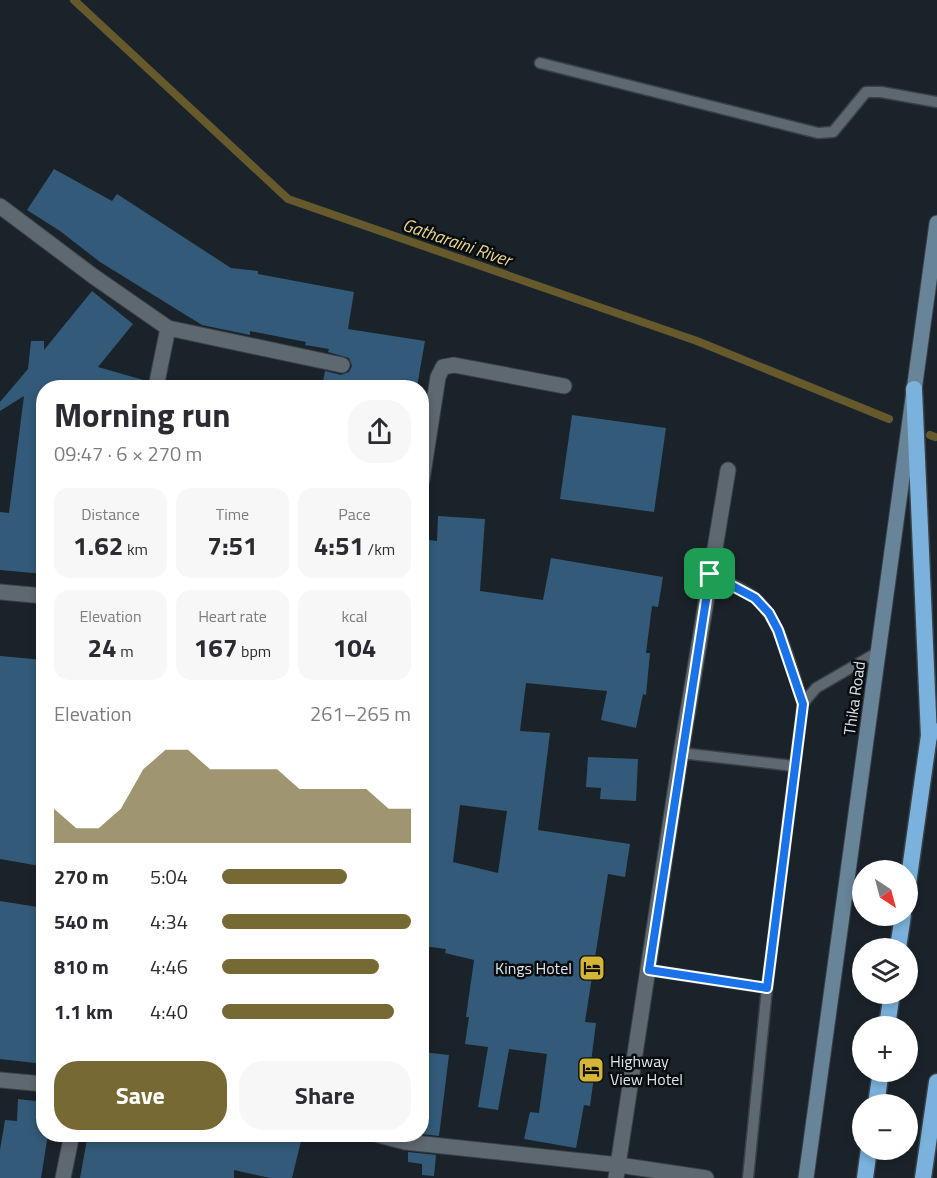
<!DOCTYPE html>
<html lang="en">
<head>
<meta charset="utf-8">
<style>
	body { margin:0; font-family:"Titillium Web",sans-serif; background:#f7f7f7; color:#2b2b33; height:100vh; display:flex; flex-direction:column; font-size:22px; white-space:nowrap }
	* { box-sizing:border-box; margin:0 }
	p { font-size:20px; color:#7c7c81 }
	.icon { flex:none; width:33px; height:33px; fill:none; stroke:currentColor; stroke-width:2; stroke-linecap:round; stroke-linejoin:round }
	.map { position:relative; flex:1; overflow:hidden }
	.sheet { position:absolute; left:36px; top:380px; width:393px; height:762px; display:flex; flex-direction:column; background:#fff; border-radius:24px; box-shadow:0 3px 9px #0003 }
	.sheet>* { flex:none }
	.needle { width:39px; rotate:144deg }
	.buttons { position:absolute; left:852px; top:860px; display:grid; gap:12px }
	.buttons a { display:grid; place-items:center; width:66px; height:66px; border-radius:50%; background:#fff; box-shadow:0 3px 9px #0003; font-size:30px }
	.pin { position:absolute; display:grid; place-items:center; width:51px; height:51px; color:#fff; margin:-26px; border-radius:12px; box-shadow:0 3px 9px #0006 }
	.round { display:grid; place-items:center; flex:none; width:63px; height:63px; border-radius:24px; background:#f7f7f7 }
	.summary { display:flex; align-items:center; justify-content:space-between; height:102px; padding:0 18px }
	h1 { font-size:33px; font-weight:700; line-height:45px }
	.figures { display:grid; grid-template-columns:repeat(3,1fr); gap:9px; height:102px; padding:6px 18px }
	.figures div { display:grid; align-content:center; border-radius:15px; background:#f7f7f7; text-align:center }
	.figures b { font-size:26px; font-weight:700 }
	.figures small { font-size:16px; font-weight:400 }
	.figures p { font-size:16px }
	.chart { height:168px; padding:12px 18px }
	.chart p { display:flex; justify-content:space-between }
	.chart svg { width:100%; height:108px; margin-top:6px; fill:#776934; opacity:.7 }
	.button { display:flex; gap:12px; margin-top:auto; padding:12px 18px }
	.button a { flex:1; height:69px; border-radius:24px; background:#776934; color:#fff; font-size:24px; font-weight:700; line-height:69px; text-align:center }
	.button a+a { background:#f7f7f7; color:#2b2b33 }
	ul { padding:0 18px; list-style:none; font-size:20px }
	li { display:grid; grid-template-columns:96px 72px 1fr; align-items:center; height:45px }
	li i { height:15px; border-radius:8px; background:#776934 }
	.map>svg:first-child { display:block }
</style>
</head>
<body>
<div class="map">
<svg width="937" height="1178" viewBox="0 0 937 1178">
	<rect width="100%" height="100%" fill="#1b232a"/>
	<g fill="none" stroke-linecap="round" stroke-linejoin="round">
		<g stroke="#665a2c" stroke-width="8">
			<path d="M74,0L288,199L697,341L889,419"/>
			<path d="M930,435L935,437"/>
		</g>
	</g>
	<g fill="#335a78" fill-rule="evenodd">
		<path d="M54,169L112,201L117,194L231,268L258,271V274L354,292L348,329L425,341L417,387H322L325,371L341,375L349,372L352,366L349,358L328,352L329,349L305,345L306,342L250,331V335L202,325L100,262L60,231L27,210Z"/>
		<path d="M92,291L133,324L98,367L147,381L146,387H44V574L0,570V512L9,513L24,396L0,411V402L28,369L31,341H44V350Z"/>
		<path d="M572,415L666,428L654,512L560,499Z"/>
		<path d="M438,516L485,519L480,591L543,600L551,558L663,577L658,607L652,606L646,653H650L646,695L643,694L636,728L601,720L607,691L526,683L520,731L550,733L538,830L630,844L625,877L608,874L585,1022L596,1023L591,1062H596L590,1106L584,1105L576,1148L524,1139L530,1112L539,1113L547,1054L509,1049L498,1110L478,1107L488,1047L465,1044L469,1017H466L474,960L445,953L446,949L422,946V876L425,852H422V592L429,540L437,541ZM460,805L507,811L498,873L453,862Z"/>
		<path d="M0,656L44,660V847L40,866L0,859Z"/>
		<path d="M588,757L638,759L636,801L600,799L601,788L586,787Z"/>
		<path d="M0,901L44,908V978L39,1004L44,1005V1064L0,1059Z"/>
		<path d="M422,1052L449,1055L439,1136L422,1134Z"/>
		<path d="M18,1099L44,1102V1134H48L41,1178H0V1150L5,1120L17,1121Z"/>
		<path d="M88,1134H270L301,1141L292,1178H270L234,1170V1178H80Z"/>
		<path d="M408,1152L436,1155L434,1176L422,1175V1164L408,1162Z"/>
	</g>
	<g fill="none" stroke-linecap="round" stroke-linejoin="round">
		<g stroke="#3a4046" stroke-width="13">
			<g id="service">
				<path d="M540,63L818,133L833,132L866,92H881L937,102"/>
				<path d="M710,574C725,581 743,588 755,598C782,620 792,672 803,703"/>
				<path d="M681,753L794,766"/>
				<path d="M649,970L767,988L748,1178"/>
				<path d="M767,988L803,703L816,688L878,652"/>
			</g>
		</g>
		<g stroke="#3a4046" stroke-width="17">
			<g id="minor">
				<path d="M0,206L93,276L168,328L342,365"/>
				<path d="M156,387L168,328"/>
				<path d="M422,480L438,377L443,367L454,365L564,386"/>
				<path d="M0,592L44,596"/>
				<path d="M0,1080L44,1084"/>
				<path d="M375,1134L405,1142L619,1165L706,1178"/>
				<path d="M63,1178L72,1134"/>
				<path d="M616,1178L681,753L728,470"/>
			</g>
		</g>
		<g stroke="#3a4046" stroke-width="17">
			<path id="secondary" d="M806,1178L937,223"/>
		</g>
		<g stroke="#3a4046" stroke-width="19">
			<g id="trunk">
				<path d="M914,389L929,737"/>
				<path d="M908,884L930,728"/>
				<path d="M898,948L903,915"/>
				<path d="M887,1026L892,993"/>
				<path d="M876,1104L881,1071"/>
				<path d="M865,1178L869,1149"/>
				<path d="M923,1178L937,1082"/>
			</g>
		</g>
		<use href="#service" stroke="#5e6870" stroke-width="10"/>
		<use href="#minor" stroke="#5e6870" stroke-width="15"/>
		<use href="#secondary" stroke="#688499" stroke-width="15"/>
		<use href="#trunk" stroke="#7ab2dd" stroke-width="16"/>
	</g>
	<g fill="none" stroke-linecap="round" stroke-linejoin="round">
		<g stroke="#fff" stroke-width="12">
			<path id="route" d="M710,574L755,598L769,613L778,630L803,704L767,988L649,970Z"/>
		</g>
		<use href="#route" stroke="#1a73e8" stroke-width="8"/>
	</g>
	<defs>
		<g id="hotel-square" transform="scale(1.35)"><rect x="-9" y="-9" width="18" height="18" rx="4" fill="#d5b535" stroke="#080c0f"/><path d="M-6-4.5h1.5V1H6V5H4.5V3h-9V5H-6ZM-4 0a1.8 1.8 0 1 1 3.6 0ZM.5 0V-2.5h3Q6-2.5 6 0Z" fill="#111"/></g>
	</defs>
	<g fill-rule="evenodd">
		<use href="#hotel-square" x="592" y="968"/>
		<use href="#hotel-square" x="591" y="1070"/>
	</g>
	<g text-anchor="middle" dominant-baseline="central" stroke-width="5" stroke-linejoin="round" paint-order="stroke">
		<g font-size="16" fill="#dee4e9" stroke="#080c0f">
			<text transform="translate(854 698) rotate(-82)">Thika Road</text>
		</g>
		<g font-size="16" fill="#dee4e9" stroke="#080c0f" text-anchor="end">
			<text x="572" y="968">Kings Hotel</text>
			<text x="610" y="1061" text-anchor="start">Highway<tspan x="610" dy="18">View Hotel</tspan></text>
		</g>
		<g font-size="18" font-style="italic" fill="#e8d38a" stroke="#080c0f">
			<text transform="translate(457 242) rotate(19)">Gatharaini River</text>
		</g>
	</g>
</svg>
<div class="buttons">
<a><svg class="needle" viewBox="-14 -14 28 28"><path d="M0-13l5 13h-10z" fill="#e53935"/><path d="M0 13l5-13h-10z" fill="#7c7c81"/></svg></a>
<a><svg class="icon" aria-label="layers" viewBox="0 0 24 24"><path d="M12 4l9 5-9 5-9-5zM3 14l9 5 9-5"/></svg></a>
<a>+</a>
<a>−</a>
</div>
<div class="pin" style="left:710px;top:574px;background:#1e9e55"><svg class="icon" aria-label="arrive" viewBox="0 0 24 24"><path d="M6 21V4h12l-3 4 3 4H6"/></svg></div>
<section class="sheet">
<div class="summary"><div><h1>Morning run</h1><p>09:47 · 6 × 270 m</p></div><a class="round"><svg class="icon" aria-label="share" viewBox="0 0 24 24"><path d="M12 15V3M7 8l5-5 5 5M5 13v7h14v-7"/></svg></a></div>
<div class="figures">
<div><p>Distance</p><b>1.62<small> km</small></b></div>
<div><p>Time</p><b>7:51</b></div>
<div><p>Pace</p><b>4:51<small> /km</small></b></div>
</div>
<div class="figures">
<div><p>Elevation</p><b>24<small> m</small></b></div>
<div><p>Heart rate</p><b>167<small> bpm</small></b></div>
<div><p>kcal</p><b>104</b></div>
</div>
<div class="chart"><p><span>Elevation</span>261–265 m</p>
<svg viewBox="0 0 160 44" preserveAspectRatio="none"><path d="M0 44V30L10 38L20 38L30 30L40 14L50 6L60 6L70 14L80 14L90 14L100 14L110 22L120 22L130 22L140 22L150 30L160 30V44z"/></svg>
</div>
<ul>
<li><b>270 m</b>5:04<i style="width:66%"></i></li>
<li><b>540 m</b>4:34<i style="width:100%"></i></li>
<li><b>810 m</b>4:46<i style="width:83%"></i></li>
<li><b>1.1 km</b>4:40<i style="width:91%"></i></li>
</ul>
<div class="button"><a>Save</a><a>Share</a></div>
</section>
</div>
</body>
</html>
